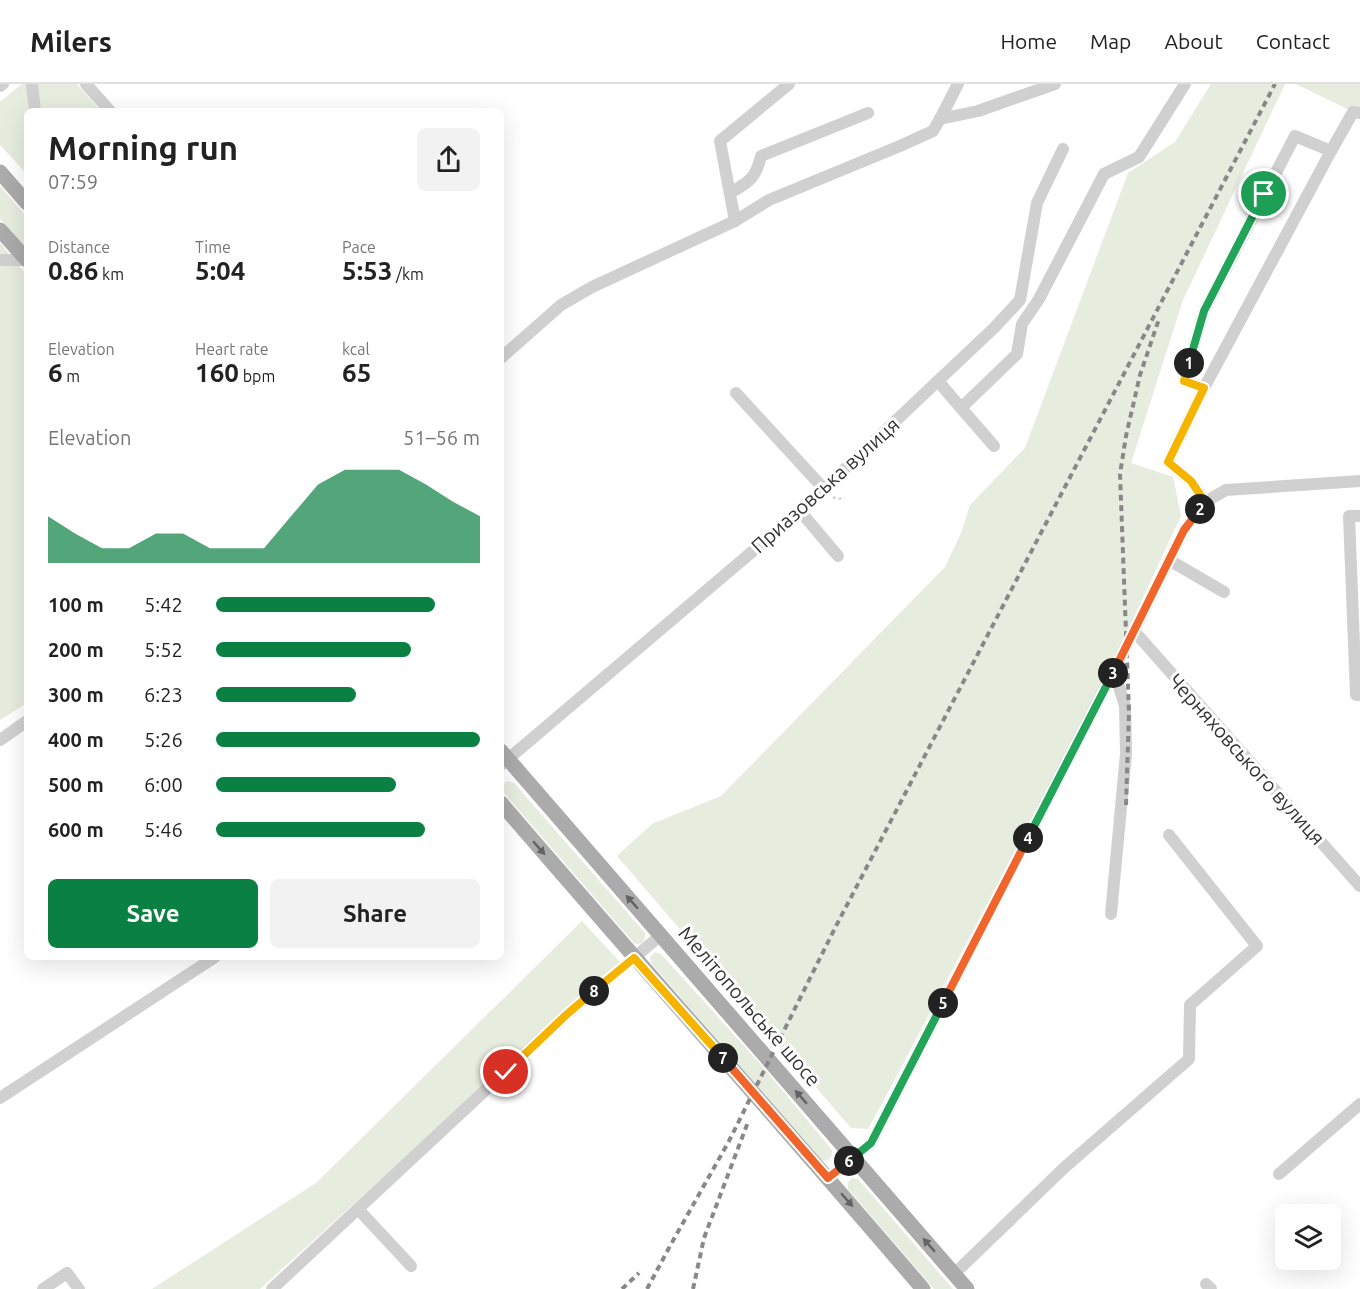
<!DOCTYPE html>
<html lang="en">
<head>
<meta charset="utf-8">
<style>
	body { margin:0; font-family:Ubuntu,sans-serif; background:#f2f2f2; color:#222; height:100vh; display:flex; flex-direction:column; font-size:22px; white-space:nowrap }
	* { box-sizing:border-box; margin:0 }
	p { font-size:20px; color:#767676 }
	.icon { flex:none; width:33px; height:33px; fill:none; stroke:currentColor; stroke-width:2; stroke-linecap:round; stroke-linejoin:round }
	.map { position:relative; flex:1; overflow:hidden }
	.drawer { position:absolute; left:24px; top:24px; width:480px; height:852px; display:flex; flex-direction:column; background:#fff; border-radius:9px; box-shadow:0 6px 24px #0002 }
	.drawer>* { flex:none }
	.tools { position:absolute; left:1275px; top:1120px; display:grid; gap:12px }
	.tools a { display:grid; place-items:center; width:66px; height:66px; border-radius:9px; background:#fff; box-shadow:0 6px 24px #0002; font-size:30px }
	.pin { position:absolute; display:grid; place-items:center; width:51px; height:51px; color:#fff; margin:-26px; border:3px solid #fff; border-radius:50%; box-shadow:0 2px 6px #0007 }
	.km { position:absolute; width:30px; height:30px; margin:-15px; border-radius:50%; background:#222; color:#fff; font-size:16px; line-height:30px; text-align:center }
	.round { display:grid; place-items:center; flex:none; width:63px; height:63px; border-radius:9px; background:#f2f2f2 }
	.summary { display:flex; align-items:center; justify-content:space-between; height:102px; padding:0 24px }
	h1 { font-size:33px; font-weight:700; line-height:45px }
	.metrics { display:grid; grid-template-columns:repeat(3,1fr); gap:9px; height:102px; padding:6px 24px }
	.metrics div { display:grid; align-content:center }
	.metrics b { font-size:26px; font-weight:700 }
	.metrics small { font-size:16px; font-weight:400 }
	.metrics p { font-size:16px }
	.chart { height:168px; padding:12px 24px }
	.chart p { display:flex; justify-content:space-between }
	.chart svg { width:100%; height:108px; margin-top:6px; fill:#0b8043; opacity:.7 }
	.primary-button { display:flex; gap:12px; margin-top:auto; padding:12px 24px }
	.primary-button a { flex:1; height:69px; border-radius:9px; background:#0b8043; color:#fff; font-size:24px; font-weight:700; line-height:69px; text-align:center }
	.primary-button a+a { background:#f2f2f2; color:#222 }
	ul { padding:0 24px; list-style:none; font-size:20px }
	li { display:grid; grid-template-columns:96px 72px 1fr; align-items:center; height:45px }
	li i { height:15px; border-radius:8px; background:#0b8043 }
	header { display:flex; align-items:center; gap:36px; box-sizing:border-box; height:84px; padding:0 30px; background:#fff; border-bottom:2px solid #e0e0e0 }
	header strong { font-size:28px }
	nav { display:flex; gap:33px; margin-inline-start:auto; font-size:21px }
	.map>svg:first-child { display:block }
</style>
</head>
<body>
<header>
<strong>Milers</strong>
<nav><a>Home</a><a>Map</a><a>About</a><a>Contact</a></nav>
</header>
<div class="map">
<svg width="1360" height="1205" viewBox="0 0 1360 1205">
	<rect width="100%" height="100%" fill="#fff"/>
	<g fill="#e6ecde">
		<path d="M22,0H77L101,27H27V90L0,61V18Z"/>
		<path d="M1211,0H1285L1183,216L1131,379L1173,393L1181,432L1112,580L892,1001L868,1045L851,1044L617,772L652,740L721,712L945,483L962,447L970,421L1025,364L1128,89L1175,58Z"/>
		<path d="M1296,0H1360V32L1353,28Z"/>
		<path d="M0,102L27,133V166L0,135Z"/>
		<path d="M0,159L27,191V619L0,636Z"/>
		<path d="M507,697L514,699L645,849C646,857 641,862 634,859L503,708L502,702Z"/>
		<path d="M582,837L620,878L260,1205H152L316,1099Z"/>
		<path d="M655,868L661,870L763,983L832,1066C833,1074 828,1078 821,1076L651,879L650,873Z"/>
		<path d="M852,1094L858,1095L953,1205H934L848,1105L847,1099Z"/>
	</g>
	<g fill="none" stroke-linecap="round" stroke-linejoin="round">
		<path stroke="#cdcdcd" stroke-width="2" stroke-dasharray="3 3" stroke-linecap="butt" d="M833,413L837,415L845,414"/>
		<g stroke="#d0d0d0" stroke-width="12">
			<path d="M32,0L35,27"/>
			<path d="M86,0L110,27"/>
			<path d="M0,2L3,0"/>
			<path d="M940,35L958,0"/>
			<path d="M1331,67L1353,28L1360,29"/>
			<path d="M730,109C749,98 756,94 761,72L868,29"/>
			<path d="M735,137L720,57L789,0"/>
			<path d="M0,176H26"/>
			<path d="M501,274L561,221L592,203L735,137L769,116L900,62L933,47L940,35L978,27L1055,0"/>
			<path d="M938,297L961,324L1017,270L1022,240L1039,215L1104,90L1139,73L1185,0"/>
			<path d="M1204,304L1184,296L1204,227L1295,52L1331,67L1204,304L1168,378L1191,397L1205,418"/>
			<path d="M736,309L824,405"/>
			<path d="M961,324L994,362"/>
			<path d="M800,427L838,472"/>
			<path d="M1360,432H1349L1356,611H1360"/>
			<path d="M1169,476L1224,508"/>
			<path d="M1134,547L1360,802"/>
			<path d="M0,656L27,637"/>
			<path d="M501,681L800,427L994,244L1020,216L1037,119L1063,65"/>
			<path d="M1111,830L1126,670L1125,622L1114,586"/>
			<path d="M0,1014L215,873"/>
			<path d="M1279,1090L1360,1020"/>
			<path d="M828,1094L871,1059L1134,547L1184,446L1205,418L1226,406L1360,397"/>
			<path d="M358,1125L411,1182"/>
			<path d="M954,1190L1065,1083L1189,975L1190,921L1257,862L1169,751"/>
			<path d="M1206,1200L1211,1205"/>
			<path d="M43,1205L67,1189L79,1205"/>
			<path d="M272,1205L566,931L661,851"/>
		</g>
		<g stroke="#ababab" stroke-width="15">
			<path d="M0,88L27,119"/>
			<path d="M0,146L27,176"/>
			<path d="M501,667L967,1205"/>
			<path d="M501,719C641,882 784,1042 923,1205"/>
		</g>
		<g stroke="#888" stroke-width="4" stroke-dasharray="6 4.5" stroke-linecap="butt">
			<path d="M1126,721L1129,628L1120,390L1126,352L1140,291L1159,235"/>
			<path d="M622,1205L639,1189"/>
			<path d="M647,1205L670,1162L729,1057L835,844L1275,0"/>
			<path d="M693,1205L704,1154L748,1038"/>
		</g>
	</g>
	<defs><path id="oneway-solid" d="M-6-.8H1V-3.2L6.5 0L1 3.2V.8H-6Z" transform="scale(1.5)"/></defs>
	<g fill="#636363">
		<use href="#oneway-solid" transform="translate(539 764) rotate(49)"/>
		<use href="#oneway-solid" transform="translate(632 818) rotate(-131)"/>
		<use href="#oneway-solid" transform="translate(801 1013) rotate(-131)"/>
		<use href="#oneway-solid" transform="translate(847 1116) rotate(49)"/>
		<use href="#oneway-solid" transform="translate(929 1161) rotate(-131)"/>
	</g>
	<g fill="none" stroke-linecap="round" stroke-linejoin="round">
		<g stroke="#fff" stroke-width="12">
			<path id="split-1" d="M1189,279L1204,227L1264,110"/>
		</g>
		<g stroke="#fff" stroke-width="12">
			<path id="split-2" d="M1189,279L1184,297L1204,304L1168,378L1191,397L1205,418L1200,425"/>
		</g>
		<g stroke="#fff" stroke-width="12">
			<path id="split-3" d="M1113,589L1184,446L1200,425"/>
		</g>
		<g stroke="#fff" stroke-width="12">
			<path id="split-4" d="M1028,754L1113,589"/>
		</g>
		<g stroke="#fff" stroke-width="12">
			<path id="split-5" d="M943,919L1028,754"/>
		</g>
		<g stroke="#fff" stroke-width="12">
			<path id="split-6" d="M849,1077L871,1059L943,919"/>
		</g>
		<g stroke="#fff" stroke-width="12">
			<path id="split-7" d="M723,974L828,1094L849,1077"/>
		</g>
		<g stroke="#fff" stroke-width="12">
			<path id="split-8" d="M594,907L634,874L723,974"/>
		</g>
		<g stroke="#fff" stroke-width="12">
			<path id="split-9" d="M506,988L566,931L594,907"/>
		</g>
		<use href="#split-1" stroke="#22a559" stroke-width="8"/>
		<use href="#split-2" stroke="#f5b400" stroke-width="8"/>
		<use href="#split-3" stroke="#f0652b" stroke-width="8"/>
		<use href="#split-4" stroke="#22a559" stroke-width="8"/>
		<use href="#split-5" stroke="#f0652b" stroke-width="8"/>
		<use href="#split-6" stroke="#22a559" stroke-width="8"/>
		<use href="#split-7" stroke="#f0652b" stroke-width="8"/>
		<use href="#split-8" stroke="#f5b400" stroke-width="8"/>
		<use href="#split-9" stroke="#f5b400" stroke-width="8"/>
	</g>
	<g text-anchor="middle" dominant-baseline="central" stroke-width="6" stroke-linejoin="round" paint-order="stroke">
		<g font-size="20" fill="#333" stroke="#fff">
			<text transform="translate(825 401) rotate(-42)">Приазовська вулиця</text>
			<text transform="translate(1247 675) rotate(48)">Черняховського вулиця</text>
			<text transform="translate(750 922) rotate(49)">Мелітопольське шосе</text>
		</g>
	</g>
</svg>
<div class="tools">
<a><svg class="icon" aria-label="layers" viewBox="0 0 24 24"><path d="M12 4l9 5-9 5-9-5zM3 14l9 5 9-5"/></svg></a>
</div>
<div class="pin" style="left:1264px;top:110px;background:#1e9e55"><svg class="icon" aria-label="arrive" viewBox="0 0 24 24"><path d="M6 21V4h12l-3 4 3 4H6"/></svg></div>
<div class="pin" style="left:506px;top:988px;background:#d93025"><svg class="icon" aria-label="check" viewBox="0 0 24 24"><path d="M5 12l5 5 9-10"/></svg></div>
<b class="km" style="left:1189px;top:279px">1</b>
<b class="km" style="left:1200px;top:425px">2</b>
<b class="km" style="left:1113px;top:589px">3</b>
<b class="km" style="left:1028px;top:754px">4</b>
<b class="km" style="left:943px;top:919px">5</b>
<b class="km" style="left:849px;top:1077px">6</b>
<b class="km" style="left:723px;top:974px">7</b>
<b class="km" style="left:594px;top:907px">8</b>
<section class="drawer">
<div class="summary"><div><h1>Morning run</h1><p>07:59</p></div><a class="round"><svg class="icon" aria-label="share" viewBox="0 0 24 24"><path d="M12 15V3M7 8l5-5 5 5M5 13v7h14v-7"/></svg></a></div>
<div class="metrics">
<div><p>Distance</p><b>0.86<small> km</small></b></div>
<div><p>Time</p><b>5:04</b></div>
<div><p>Pace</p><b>5:53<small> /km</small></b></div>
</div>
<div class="metrics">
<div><p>Elevation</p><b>6<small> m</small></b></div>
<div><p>Heart rate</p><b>160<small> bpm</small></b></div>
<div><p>kcal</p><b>65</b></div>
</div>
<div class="chart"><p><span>Elevation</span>51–56 m</p>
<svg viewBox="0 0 160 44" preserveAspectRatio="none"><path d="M0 44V25L10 32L20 38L30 38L40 32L50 32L60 38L70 38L80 38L90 25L100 12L110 6L120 6L130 6L140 12L150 19L160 25V44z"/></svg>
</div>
<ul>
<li><b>100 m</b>5:42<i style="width:83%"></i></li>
<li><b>200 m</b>5:52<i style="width:74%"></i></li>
<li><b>300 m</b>6:23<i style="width:53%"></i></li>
<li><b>400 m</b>5:26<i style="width:100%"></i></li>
<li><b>500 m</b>6:00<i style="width:68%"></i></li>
<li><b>600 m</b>5:46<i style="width:79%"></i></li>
</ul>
<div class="primary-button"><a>Save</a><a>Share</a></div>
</section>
</div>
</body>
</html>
